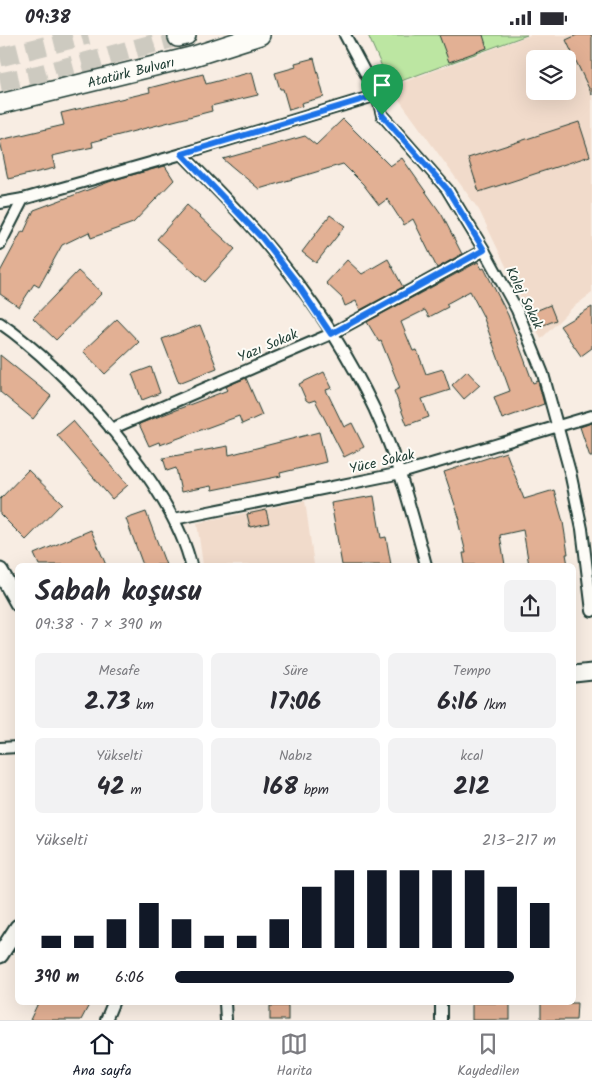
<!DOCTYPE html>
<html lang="tr">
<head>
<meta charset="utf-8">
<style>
	body { margin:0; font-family:Kalam,sans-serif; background:#f2f2f3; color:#2b2b33; height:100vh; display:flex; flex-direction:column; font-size:19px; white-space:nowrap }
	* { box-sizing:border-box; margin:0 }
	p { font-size:16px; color:#7c7c81 }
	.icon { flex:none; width:28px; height:28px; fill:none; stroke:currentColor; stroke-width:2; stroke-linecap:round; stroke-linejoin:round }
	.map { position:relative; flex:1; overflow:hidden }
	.drawer { position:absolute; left:15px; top:528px; width:561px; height:442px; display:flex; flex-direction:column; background:#fff; border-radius:8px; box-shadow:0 5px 20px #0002 }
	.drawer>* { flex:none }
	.controls { position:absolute; left:526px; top:15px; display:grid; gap:10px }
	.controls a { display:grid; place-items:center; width:50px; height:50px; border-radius:8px; background:#fff; box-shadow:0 5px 20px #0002; font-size:25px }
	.pin { position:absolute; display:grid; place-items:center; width:42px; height:42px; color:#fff; margin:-51px -21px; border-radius:50% 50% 50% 0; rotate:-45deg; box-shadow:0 0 5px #0007 }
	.pin .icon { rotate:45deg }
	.round { display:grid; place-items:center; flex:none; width:52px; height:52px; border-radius:8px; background:#f2f2f3 }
	.overview { display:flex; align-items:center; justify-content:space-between; height:85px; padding:0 20px }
	h1 { font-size:28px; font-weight:700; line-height:38px }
	.stats { display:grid; grid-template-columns:repeat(3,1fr); gap:8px; height:85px; padding:5px 20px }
	.stats div { display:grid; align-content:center; border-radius:8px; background:#f2f2f3; text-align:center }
	.stats b { font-size:25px; font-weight:700 }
	.stats small { font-size:14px; font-weight:400 }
	.stats p { font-size:14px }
	.chart { height:140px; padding:10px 20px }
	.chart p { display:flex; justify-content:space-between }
	.chart svg { width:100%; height:90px; margin-top:5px; stroke:#111827; stroke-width:6 }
	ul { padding:0 20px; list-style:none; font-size:16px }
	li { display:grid; grid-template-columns:80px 60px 1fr; align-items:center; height:38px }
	li i { height:12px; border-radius:6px; background:#111827 }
	.status { display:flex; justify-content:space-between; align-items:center; height:35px; padding:0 25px; background:#fff; direction:ltr }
	.status svg { height:14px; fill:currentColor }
	.tab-bar { display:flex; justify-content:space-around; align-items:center; height:70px; border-top:1px solid #e1e1e2; background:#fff; font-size:14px; color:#7c7c81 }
	.tab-bar a { display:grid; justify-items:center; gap:2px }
	.tab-bar .current { color:#111827 }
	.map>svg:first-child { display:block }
</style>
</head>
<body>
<div class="status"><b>09:38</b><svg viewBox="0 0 49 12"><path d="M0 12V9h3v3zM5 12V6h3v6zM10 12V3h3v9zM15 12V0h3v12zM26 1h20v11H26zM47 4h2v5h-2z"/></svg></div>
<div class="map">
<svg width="592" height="985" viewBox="0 0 592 985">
	<rect width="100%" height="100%" fill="#f8ede3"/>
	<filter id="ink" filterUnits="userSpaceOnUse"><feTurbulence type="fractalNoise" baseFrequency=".02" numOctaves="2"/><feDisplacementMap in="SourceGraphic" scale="10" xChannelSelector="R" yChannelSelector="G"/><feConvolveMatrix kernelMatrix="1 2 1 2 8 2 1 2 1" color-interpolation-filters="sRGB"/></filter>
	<g filter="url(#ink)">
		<g fill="#f1dbcb" fill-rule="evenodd">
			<path d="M530,0H592V258L572,273L541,304L479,175L390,52ZM535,24H568V56H535Z"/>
			<path d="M305,466L314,530H203L197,488Z"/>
		</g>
		<path fill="#bce6a2" stroke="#6e926b" d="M368,0H527L390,50Z"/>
		<g fill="#e2b094" stroke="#1f3d34">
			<path d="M439,0H483L487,13L449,27Z"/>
			<path d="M577,0H592V60L566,5Z"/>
			<path d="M314,23L324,62L301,68L302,71L289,75L283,54H280L275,38L296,32L295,28Z"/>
			<path d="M252,37L258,60L211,71L212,76L92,107L93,112L52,121L55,133L8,144L0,105L64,90L61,78L150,57L149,53L203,39L206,49Z"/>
			<path d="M343,84L390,131L402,123L442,180L462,219L437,233L413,184L404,190L387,164L379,170L363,149L343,129L259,154L223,124L305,101L316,110Z"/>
			<path d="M579,87L590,121L479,157L468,123Z"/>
			<path d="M165,131L174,145L133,188L91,203L89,197L62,210L39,252L34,249L19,272L0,259V237L22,196L24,197L34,175L117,144Z"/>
			<path d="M187,170L235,214L205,247L157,204Z"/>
			<path d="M330,180L345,191L316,228L302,217Z"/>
			<path d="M388,224L403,252L360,275L356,266L345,271L342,263L326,248L347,225L362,239Z"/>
			<path d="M478,227L482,234L484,233L508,280L533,348L538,346L544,369L502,384L494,362L510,356L483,281L470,256L446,269L448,272L429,282L425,275L401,287L413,316L417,315L426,339L443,334L450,355L422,364L429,382L407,390L394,356L400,353L381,306L379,307L367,287Z"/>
			<path d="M78,236L102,258L56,305L33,283Z"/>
			<path d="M550,270L556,285L539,292L533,277Z"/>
			<path d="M592,272V313L581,321L560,291Z"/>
			<path d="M117,284L139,307L105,339L83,316Z"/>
			<path d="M200,290L217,333L179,348L162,304Z"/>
			<path d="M0,320L51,361L33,384L0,357Z"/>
			<path d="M151,332L160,358L142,365L132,339Z"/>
			<path d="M467,336L480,350L464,364L452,350Z"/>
			<path d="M324,337L332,353L326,355L344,392L352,388L364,412L344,422L315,365L309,367L306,365L299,349Z"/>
			<path d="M246,343L262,380L242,389L239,381L160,410L159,407L149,411L139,389L228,355L226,352L229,350Z"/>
			<path d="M73,386L128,450L112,464L57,400Z"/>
			<path d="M592,388V422H590L580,392Z"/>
			<path d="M319,397L326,427L280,438L281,441L212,455L211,451L181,457L176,433L167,436L163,423L228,411L229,420Z"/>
			<path d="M506,417L524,464L554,455L563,487L568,519H566L568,530H529L523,495L500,500L505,530H465L463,518H466L458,486L460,485L444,437Z"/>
			<path d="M28,435L62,468L26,505L0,479V464Z"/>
			<path d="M374,461L381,503L386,502L391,530H342L331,468Z"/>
			<path d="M266,475L269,488L250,492L247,479Z"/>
			<path d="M146,477L166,530H143L126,484Z"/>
			<path d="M91,495L106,530H39L34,519Z"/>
			<path d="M38,968H90L81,985H30Z"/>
			<rect x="472" y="968" width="38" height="17"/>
			<path d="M541,968H577L576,985H541Z"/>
			<rect x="270" y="971" width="18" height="14"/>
		</g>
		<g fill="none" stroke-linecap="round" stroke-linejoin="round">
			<g stroke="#cdcac0" stroke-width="19" stroke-dasharray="19 9" stroke-linecap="butt">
				<path d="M0,22L88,0"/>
				<path d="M0,47L40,39L178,2"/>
			</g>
			<g stroke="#1f3d34" stroke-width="14">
				<g id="street">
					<path d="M345,0L377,60L382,80L447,154L484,215L517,275L543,339L570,437L582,494L592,576"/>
					<path d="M182,119C209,147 238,175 263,205C301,250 338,302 365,355C394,410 410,470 426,530"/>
					<path d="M0,168L23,164L182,119L377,60"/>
					<path d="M0,209L23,164"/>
					<path d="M0,288C67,334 173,451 191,530"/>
					<path d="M111,394L331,299L484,215"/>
					<path d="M174,484L401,438L592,381"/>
					<path d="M0,713L18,712"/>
					<path d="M225,968L226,985"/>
					<path d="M106,985L113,968"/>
					<path d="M441,985V968"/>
				</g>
			</g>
			<g stroke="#1f3d34" stroke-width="19">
				<g id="secondary">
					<path d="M0,536L18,568"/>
					<path d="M574,639L592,637"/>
					<path d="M0,920L18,892"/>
				</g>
			</g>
			<g stroke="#1f3d34" stroke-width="22">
				<g id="highway">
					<path d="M178,2L186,0"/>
					<path d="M0,69L191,22L260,0"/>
				</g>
			</g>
			<use href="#street" stroke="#fdfcf7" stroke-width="10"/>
			<use href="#secondary" stroke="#fdfcf7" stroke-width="15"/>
			<use href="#highway" stroke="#fdfcf7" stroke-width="19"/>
		</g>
	</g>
	<g fill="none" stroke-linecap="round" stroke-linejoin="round" filter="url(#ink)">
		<g stroke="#fff" stroke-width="10">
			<path id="route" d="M377,60L382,80L447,154L484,215L331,299L294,244L262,203L182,119Z"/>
		</g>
		<use href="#route" stroke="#1a73e8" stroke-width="6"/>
	</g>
	<g text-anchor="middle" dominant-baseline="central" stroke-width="4" stroke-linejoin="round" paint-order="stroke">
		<g font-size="14" fill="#1f3d34" stroke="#fdfcf7">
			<text transform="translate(131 38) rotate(-14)">Atatürk Bulvarı</text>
			<text transform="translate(524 263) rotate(64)">Kolej Sokak</text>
			<text transform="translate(268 311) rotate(-23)">Yazı Sokak</text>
			<text transform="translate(382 427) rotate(-13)">Yüce Sokak</text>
		</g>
	</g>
</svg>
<div class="controls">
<a><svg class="icon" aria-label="layers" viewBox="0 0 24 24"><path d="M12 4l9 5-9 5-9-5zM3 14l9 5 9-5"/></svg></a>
</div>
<div class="pin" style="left:382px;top:80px;background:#1e9e55"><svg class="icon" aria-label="arrive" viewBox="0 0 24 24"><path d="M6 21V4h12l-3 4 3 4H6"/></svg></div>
<section class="drawer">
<div class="overview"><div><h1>Sabah koşusu</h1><p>09:38 · 7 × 390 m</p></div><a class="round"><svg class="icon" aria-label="share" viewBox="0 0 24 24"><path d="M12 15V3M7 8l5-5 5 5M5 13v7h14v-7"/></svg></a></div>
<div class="stats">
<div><p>Mesafe</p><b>2.73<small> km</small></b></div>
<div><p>Süre</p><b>17:06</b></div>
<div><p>Tempo</p><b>6:16<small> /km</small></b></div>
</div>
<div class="stats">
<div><p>Yükselti</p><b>42<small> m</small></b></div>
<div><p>Nabız</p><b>168<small> bpm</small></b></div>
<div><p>kcal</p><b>212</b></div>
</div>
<div class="chart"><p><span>Yükselti</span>213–217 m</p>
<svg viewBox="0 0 160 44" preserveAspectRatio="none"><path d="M5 44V38M15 44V38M25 44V30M35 44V22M45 44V30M55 44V38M65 44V38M75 44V30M85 44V14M95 44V6M105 44V6M115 44V6M125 44V6M135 44V6M145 44V14M155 44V22"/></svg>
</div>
<ul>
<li><b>390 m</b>6:06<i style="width:89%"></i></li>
</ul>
</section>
</div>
<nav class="tab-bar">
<a class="current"><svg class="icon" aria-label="home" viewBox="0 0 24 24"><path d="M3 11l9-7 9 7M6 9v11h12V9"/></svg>Ana sayfa</a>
<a><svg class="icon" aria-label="map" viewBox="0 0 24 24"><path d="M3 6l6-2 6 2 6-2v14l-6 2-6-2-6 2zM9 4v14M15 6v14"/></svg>Harita</a>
<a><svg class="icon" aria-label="saved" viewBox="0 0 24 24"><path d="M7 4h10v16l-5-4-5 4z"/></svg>Kaydedilen</a>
</nav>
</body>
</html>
